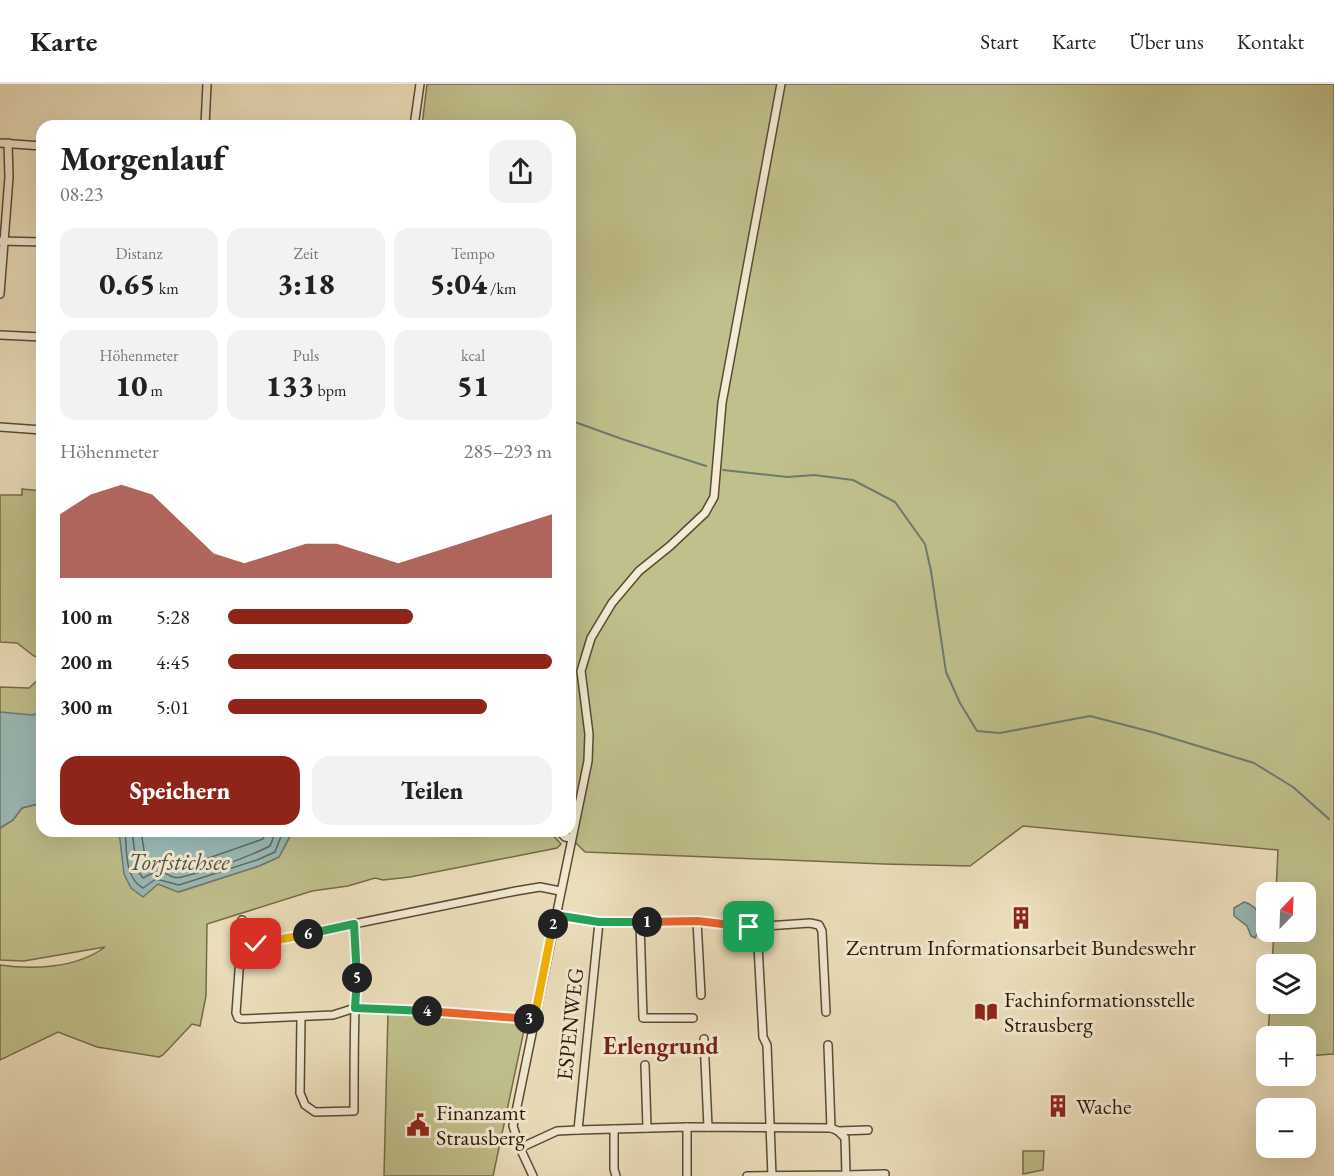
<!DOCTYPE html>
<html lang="de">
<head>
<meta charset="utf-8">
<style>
	body { margin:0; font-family:"EB Garamond",serif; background:#f2f2f2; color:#222; height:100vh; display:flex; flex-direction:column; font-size:22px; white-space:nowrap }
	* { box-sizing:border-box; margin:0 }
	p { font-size:20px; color:#767676 }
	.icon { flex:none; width:33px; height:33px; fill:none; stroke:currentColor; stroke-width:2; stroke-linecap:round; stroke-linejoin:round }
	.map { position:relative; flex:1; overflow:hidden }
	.drawer { position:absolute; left:36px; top:36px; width:540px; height:717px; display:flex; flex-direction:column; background:#fff; border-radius:18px; box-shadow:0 6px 24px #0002 }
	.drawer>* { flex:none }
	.needle { width:39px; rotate:23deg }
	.fabs { position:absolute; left:1256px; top:798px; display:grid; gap:12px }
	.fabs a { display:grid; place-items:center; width:60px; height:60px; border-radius:12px; background:#fff; box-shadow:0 6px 24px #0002; font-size:30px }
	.pin { position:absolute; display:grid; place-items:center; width:51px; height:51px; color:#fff; margin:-26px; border-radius:12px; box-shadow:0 3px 9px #0006 }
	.km { position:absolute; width:30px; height:30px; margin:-15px; border-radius:50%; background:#222; color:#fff; font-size:16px; line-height:30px; text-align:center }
	.round { display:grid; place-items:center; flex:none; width:63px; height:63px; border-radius:18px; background:#f2f2f2 }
	.headline { display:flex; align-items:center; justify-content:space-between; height:102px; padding:0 24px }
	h1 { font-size:33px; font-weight:800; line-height:45px }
	.metrics { display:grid; grid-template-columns:repeat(3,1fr); gap:9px; height:102px; padding:6px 24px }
	.metrics div { display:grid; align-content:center; border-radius:15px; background:#f2f2f2; text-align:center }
	.metrics b { font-size:30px; font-weight:800 }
	.metrics small { font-size:16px; font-weight:400 }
	.metrics p { font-size:16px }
	.chart { height:168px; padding:12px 24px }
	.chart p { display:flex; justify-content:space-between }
	.chart svg { width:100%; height:108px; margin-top:6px; fill:#8f2418; opacity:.7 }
	.primary-button { display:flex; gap:12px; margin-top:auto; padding:12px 24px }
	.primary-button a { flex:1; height:69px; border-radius:18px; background:#8f2418; color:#fff; font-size:24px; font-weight:800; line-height:69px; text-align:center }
	.primary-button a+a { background:#f2f2f2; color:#222 }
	ul { padding:0 24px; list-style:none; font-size:20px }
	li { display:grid; grid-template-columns:96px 72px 1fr; align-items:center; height:45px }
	li i { height:15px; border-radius:8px; background:#8f2418 }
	header { display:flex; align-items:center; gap:36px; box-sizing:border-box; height:84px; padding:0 30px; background:#fff; border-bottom:2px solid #e0e0e0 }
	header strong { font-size:28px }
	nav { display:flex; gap:33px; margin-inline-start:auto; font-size:21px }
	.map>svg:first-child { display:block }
</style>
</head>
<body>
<header>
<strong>Karte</strong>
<nav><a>Start</a><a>Karte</a><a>Über uns</a><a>Kontakt</a></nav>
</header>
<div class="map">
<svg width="1334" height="1092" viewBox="0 0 1334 1092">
	<rect width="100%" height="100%" fill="#ede0bd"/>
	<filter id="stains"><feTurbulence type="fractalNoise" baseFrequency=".00333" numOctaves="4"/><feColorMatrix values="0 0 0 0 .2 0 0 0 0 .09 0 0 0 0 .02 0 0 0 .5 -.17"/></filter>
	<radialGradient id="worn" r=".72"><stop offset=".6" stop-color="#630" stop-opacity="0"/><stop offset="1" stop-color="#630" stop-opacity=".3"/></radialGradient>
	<g fill="#c0c08c" stroke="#756c49" stroke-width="1.5">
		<path d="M427,0H1334V970L1305,972V952H1268L1270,920H1305V880H1272L1274,848H1305V808H1276L1278,766L1023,742L970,782L884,780L585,768L564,747H570V42H422Z"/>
		<path d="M22,405L42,407V574L34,572L17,559L0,558V411H22Z"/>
		<path d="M42,592V638L0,633V603L29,604Z"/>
		<path d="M42,719V747H127L158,800L179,808L259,782L279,773L289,754V747H549L561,760L557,764L410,793L383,796L375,794L348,802L312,807L207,840L206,912L200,942L192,940L163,971L159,973L97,963L58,948L0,976V881C33,886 77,884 105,863L24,877L0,876V744L13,736L22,724Z"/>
		<path d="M388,928L526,937L493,1092H384Z"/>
		<path d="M1023,1067H1044L1043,1086L1023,1090Z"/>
	</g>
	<g fill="#9bbbb8" stroke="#6e7a71" stroke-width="1.5">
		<path d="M0,628L32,631L42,629V719L22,724L13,736L0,744Z"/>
		<path d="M119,747H289V754L279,773L259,782L178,808L158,800L143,813L131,804L124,790Z"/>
		<path d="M1244,818C1261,822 1263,841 1255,854L1251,852L1247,842L1234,832V824Z"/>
	</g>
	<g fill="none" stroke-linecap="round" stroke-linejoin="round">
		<g stroke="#626a5f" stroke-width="1.5">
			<path d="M125,747C127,765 124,794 143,804L156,795L179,801L257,776L275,768L283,747"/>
			<path d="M132,747L137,786L143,794C168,779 165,797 182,793C210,786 244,775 270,762L276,747"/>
			<path d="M141,747L146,779L161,778L180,784L263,755L267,747"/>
		</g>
		<g stroke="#6e7a71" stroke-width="2">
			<path d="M570,338L572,337L622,355L706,382"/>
			<path d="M723,386L788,393L814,391L853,396L895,418L925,460L931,487L946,588L960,619L977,647L1000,649L1090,632L1152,648L1254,679L1293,703L1329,735"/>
		</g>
		<g stroke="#5b4a34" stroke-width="10">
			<g id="street">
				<path d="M205,42L207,0"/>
				<path d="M414,42L420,0"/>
				<path d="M0,59L42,62"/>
				<path d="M0,157L42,158"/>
				<path d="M0,210L9,93L8,59"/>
				<path d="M0,251L42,253"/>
				<path d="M0,343L42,346"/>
				<path d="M559,747L565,753L571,754"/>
				<path d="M555,831L599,838L697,837L749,843L810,839L819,841L822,847L826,928"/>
				<path d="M697,837L701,911"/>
				<path d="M640,839L643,934H693"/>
				<path d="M757,843L763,953L767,961L772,1092"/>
				<path d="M241,859L242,836"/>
				<path d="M301,933L300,1009L305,1021L315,1028L354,1027C354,993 354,958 355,924C356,896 358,868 354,840"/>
				<path d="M534,936L440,928L355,924L333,931L242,935L238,934L236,929L241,859L256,860L516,807L540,803L560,807"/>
				<path d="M704,955L708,1043"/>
				<path d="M828,961L831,1044"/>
				<path d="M645,981L647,1044"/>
				<path d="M687,1043V1092"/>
				<path d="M614,1045V1085L616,1092"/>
				<path d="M578,1046L599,838"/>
				<path d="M520,1064L557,1047L578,1046L687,1043L831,1044L838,1047L868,1046"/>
				<path d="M846,1091L885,1090"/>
				<path d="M533,1092L520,1064L513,1042L588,677L589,650L581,587L591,554L612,519L639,487L670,462L705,429L714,413L722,319L781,0"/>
				<path d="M747,1092L846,1091L845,1054L838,1047"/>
			</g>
		</g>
		<use href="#street" stroke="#f3ebd4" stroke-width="7"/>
	</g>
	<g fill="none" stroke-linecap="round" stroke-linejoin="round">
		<g stroke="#fff" stroke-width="12">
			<path id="split-1" d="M647,838L697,837L749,843"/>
		</g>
		<g stroke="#fff" stroke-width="12">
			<path id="split-2" d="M553,840L555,831L599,838H647"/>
		</g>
		<g stroke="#fff" stroke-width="12">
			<path id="split-3" d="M529,935L534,936L553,840"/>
		</g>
		<g stroke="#fff" stroke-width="12">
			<path id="split-4" d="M427,927L529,935"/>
		</g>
		<g stroke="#fff" stroke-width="12">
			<path id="split-5" d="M357,894L355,924L427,927"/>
		</g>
		<g stroke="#fff" stroke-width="12">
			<path id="split-6" d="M308,850L354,840L357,894"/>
		</g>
		<g stroke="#fff" stroke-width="12">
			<path id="split-7" d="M256,860L308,850"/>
		</g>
		<use href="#split-1" stroke="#f0652b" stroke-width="8"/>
		<use href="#split-2" stroke="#22a559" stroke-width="8"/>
		<use href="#split-3" stroke="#f5b400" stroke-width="8"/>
		<use href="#split-4" stroke="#f0652b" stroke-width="8"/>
		<use href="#split-5" stroke="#22a559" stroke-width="8"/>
		<use href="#split-6" stroke="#22a559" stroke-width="8"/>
		<use href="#split-7" stroke="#f5b400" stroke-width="8"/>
	</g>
	<defs>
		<g id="building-bare" transform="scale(1.8)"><path d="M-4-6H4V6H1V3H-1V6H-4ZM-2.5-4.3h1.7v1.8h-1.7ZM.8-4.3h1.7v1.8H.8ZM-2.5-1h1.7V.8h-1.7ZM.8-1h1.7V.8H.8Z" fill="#8f2418" stroke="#f3ebd4" stroke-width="2.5" paint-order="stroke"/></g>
		<g id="library-bare" transform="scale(1.8)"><path d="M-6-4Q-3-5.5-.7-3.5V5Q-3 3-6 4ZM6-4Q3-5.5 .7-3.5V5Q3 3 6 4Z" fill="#8f2418" stroke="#f3ebd4" stroke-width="2.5" paint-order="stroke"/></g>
		<g id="civic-bare" transform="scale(1.8)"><path d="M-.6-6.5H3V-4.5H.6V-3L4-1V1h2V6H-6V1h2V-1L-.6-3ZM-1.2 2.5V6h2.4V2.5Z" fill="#8f2418" stroke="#f3ebd4" stroke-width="2.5" paint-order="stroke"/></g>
	</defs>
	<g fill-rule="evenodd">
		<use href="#building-bare" x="1021" y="834"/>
		<use href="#library-bare" x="986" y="928"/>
		<use href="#building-bare" x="1058" y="1022"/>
		<use href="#civic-bare" x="418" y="1041"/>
	</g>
	<g text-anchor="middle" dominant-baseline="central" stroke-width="6" stroke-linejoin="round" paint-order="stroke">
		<g font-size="22" fill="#2a1806" stroke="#f3ebd4" text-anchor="start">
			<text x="1021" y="863" text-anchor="middle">Zentrum Informationsarbeit Bundeswehr</text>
			<text x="1004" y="915">Fachinformationsstelle<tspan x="1004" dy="25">Strausberg</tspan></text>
			<text x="1076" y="1022">Wache</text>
			<text x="436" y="1028">Finanzamt<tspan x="436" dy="25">Strausberg</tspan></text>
		</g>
		<g font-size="22" fill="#2a1806" stroke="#f3ebd4">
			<text transform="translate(570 940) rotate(-84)">ESPENWEG</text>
		</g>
		<g font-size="24" font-style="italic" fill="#525144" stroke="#f3ebd4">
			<text x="179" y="777">Torfstichsee</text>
		</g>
		<g font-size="24" font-weight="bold" fill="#7a1f14" stroke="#f3ebd4">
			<text x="661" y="961">Erlengrund</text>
		</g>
	</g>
	<rect width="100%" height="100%" filter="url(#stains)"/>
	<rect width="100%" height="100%" fill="url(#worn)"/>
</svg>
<div class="fabs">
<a><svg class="needle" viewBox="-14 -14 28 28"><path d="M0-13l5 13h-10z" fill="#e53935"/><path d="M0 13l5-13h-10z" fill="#767676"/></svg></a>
<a><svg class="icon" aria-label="layers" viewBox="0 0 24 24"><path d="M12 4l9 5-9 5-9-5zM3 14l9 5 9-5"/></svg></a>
<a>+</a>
<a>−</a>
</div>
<div class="pin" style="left:749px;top:843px;background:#1e9e55"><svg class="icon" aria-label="arrive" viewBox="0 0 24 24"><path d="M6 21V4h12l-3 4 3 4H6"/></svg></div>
<div class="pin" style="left:256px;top:860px;background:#d93025"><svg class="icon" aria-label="check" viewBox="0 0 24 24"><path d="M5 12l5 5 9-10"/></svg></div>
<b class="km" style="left:647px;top:838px">1</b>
<b class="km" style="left:553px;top:840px">2</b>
<b class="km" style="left:529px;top:935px">3</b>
<b class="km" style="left:427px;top:927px">4</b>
<b class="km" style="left:357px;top:894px">5</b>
<b class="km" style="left:308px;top:850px">6</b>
<section class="drawer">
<div class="headline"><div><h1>Morgenlauf</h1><p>08:23</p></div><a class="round"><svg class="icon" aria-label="share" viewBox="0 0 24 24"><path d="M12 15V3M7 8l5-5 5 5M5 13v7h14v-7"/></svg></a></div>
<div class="metrics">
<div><p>Distanz</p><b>0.65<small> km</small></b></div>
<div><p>Zeit</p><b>3:18</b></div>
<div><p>Tempo</p><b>5:04<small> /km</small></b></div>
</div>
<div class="metrics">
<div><p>Höhenmeter</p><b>10<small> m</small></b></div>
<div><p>Puls</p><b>133<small> bpm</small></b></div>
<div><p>kcal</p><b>51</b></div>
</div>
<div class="chart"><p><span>Höhenmeter</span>285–293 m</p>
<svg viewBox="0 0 160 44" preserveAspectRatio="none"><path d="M0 44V18L10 10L20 6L30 10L40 22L50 34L60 38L70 34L80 30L90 30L100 34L110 38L120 34L130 30L140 26L150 22L160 18V44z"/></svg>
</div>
<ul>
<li><b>100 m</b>5:28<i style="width:57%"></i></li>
<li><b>200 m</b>4:45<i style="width:100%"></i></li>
<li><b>300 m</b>5:01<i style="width:80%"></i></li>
</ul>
<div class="primary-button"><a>Speichern</a><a>Teilen</a></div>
</section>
</div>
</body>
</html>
